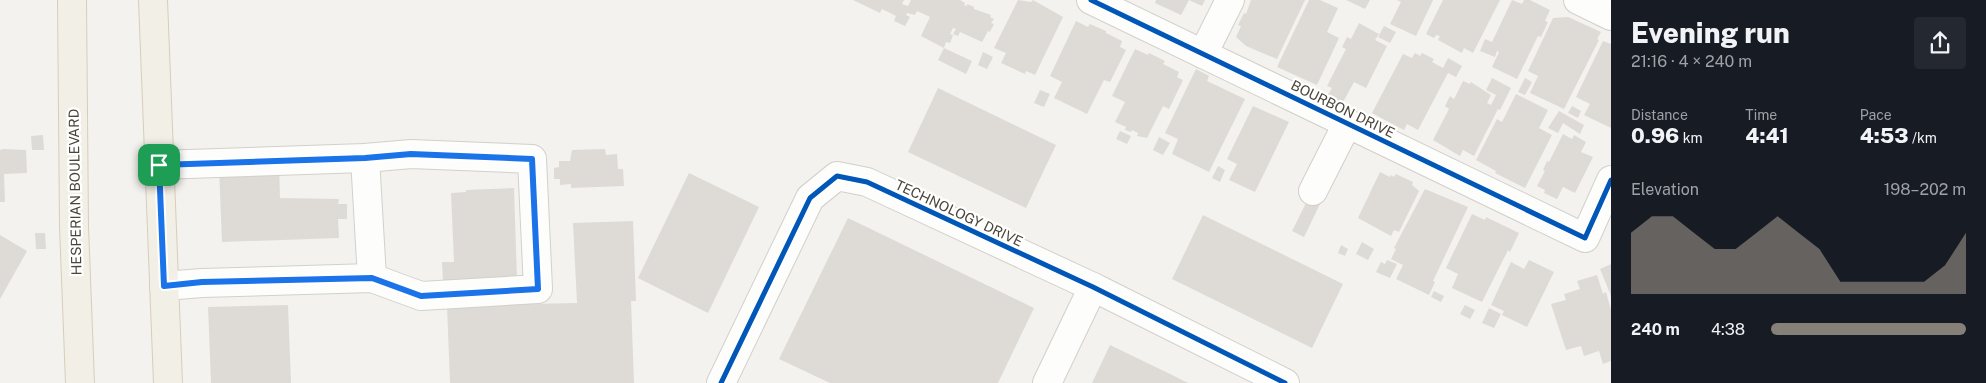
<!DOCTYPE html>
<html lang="en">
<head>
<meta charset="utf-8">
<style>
	body { margin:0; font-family:"Public Sans",sans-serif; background:#242831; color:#f1f3f6; height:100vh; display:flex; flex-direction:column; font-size:19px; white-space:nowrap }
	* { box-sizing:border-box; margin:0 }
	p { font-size:16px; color:#9ea1a6 }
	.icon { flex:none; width:28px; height:28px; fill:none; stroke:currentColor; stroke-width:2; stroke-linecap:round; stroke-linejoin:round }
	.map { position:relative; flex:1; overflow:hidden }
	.details { display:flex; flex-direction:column; background:#171b24; width:375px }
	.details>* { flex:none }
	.pin { position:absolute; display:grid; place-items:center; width:42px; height:42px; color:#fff; margin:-21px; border-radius:10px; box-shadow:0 2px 8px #0006 }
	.round { display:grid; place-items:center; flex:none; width:52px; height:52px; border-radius:5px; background:#242831 }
	.overview { display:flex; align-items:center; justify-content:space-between; height:85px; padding:0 20px }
	h1 { font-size:28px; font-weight:800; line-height:38px }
	.stats { display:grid; grid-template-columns:repeat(3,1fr); gap:8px; height:85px; padding:5px 20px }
	.stats div { display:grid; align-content:center }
	.stats b { font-size:21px; font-weight:800 }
	.stats small { font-size:14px; font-weight:400 }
	.stats p { font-size:14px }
	.chart { height:140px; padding:10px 20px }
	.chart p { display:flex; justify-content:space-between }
	.chart svg { width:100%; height:90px; margin-top:5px; fill:#868178; opacity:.7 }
	ul { padding:0 20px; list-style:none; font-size:16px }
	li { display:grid; grid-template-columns:80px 60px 1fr; align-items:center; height:38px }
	li i { height:12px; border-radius:6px; background:#868178 }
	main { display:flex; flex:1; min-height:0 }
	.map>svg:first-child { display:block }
</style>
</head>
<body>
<main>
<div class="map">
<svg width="1611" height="383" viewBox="0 0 1611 383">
	<rect width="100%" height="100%" fill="#f4f2ee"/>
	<g fill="#dedbd6">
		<path d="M853,0H904L902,4L908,6L911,0H960L965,3L964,5L967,6V4L974,7V9L991,15L990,17L994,19L991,23L994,24L990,32L988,31L982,42L960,32L958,36L953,34L956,29L953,28L950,34L953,35L950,43L946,42L944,48L972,61L966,74L938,60L944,48L921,36L930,17L917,11L915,15L907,13L906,15L910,17L905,26L894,21L896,16L882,9L880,13Z"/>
		<path d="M1018,0L1031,2L1033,0L1063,17L1035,75L1026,71L1025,74L1001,63L1006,53L994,48Z"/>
		<path d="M1156,0H1205L1202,6L1189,0L1181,15L1155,3Z"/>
		<path d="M1251,0H1305L1277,59L1246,46L1236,37L1241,26L1238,25L1244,13L1246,14Z"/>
		<path d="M1309,0H1320L1338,8L1327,32L1339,38L1317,85L1277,67Z"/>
		<path d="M1346,0H1370L1365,9Z"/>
		<path d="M1397,0H1433L1416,36L1390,24L1401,2Z"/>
		<path d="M1443,0H1500L1473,53L1464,48L1462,53L1438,40L1440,36L1436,35L1434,38L1426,34Z"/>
		<path d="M1512,0L1522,4L1524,0H1530L1550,10L1545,21L1548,22L1541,37L1538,36L1517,79L1492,67L1499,52L1497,51L1495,57L1480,51L1485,39L1492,42Z"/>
		<path d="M1568,17L1601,32L1597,39L1599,40L1564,109L1530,93L1538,76L1528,71L1553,18Z"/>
		<path d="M1076,21L1088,27L1090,24L1106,31V33L1122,41L1120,47L1126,50L1110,82L1104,80L1087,114L1054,98L1062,82L1050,76Z"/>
		<path d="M1359,23L1379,34L1375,40L1387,46L1366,88L1354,82L1342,104L1327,96L1332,88L1327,86L1346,49L1342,47L1347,37L1351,39Z"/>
		<path d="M1384,26L1396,32L1390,43L1378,37Z"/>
		<path d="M1603,41L1611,44V128L1584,115L1590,104L1576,97Z"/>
		<path d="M1135,49L1148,55L1149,53L1165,61L1163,64L1179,72L1177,77L1183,80L1169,109L1163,106L1147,138L1137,136L1138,133L1132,130L1131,132L1125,130L1126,127L1115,122L1125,102L1112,96Z"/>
		<path d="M983,52L993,57L987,69L978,65Z"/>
		<path d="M1415,53L1420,56L1422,53L1434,59L1432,62L1443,68L1448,58L1462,66L1456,77L1448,73L1418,130L1407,124L1404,130L1372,113L1403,54L1412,58Z"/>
		<path d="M1196,69L1209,76L1207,81L1245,99L1209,172L1172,154L1178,139L1165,133Z"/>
		<path d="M1492,78L1511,88L1500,110L1498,109L1474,156L1463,150L1460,156L1433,140L1449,109L1445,106L1450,96L1454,99L1463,81L1470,84L1471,82L1491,95L1487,103L1491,105L1496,95L1486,90Z"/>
		<path d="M1525,78L1532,82L1525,95L1518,92Z"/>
		<path d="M938,88L1056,145L1026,208L908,152Z"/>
		<path d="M1040,90L1050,94L1044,107L1034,103Z"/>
		<path d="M1516,94L1548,110L1539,128L1552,135L1525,188L1495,173L1496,171L1476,160L1497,119L1502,122Z"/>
		<path d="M1253,106L1289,122L1255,192L1229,180L1237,164L1227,159Z"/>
		<path d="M1572,106L1581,111L1578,118L1568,113Z"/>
		<path d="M1559,111L1584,125L1580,134L1563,123L1558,133L1548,128Z"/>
		<path d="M1120,131L1131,136L1127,144L1116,139Z"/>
		<path d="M1563,134L1572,139L1574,135L1586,142L1581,152L1593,157L1575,193L1563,187L1557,199L1544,193L1545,190L1537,186L1545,171L1543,170L1547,161L1549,162Z"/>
		<path d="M43,135L44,150H32L31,136Z"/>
		<path d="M1159,137L1170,143L1163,155L1153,150Z"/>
		<path d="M3,149L26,150L27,173L4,174L5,202H0V150Z"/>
		<path d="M605,149L606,155L617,154L618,169H623L624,186L571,188V184L560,185V179H554V168L559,167V161H570L572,150Z"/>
		<path d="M279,165L280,198L339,199L338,204H347V219H338L339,238L222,242L219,167Z"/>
		<path d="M1218,166L1225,170L1220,182L1212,178Z"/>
		<path d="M1380,172L1390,177L1391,175L1394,177L1396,174L1413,182L1412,185L1419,191L1399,232L1394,230L1391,236L1358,218Z"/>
		<path d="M689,173L759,207L708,313L638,278Z"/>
		<path d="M514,188L517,279L443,282L442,262H454L451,193L466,192V190Z"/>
		<path d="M1425,189L1468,207L1433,281L1435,282L1429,295L1396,279L1403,265L1391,259L1396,249L1394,248Z"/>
		<path d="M1308,199L1320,204L1304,237L1292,231Z"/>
		<path d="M1472,214L1485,220L1486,217L1519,233L1510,252L1508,250L1482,302L1452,288L1458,274L1446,268Z"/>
		<path d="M1203,215L1343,284L1312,348L1172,279Z"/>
		<path d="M848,218L1034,308L998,383H830L779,359Z"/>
		<path d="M633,221L636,301H631L634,383H450L447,306L577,303L573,223Z"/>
		<path d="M35,233H45L46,249H36Z"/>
		<path d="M0,235L27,251L0,299Z"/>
		<path d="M1362,242L1374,249L1368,260L1356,254Z"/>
		<path d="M1341,245L1348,249L1345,256L1338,253Z"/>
		<path d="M1387,260L1397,264L1390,278L1376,272L1381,262L1385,264Z"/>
		<path d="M1529,260L1554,272L1527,327L1502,315L1504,311L1491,305L1511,262L1524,269Z"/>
		<path d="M1611,264V296L1600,269Z"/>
		<path d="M1597,275L1603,294L1606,292L1611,310V361L1603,364L1599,351L1584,356L1581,346L1566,350L1551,304L1566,300L1564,294L1580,289L1577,281Z"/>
		<path d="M1434,291L1444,296L1441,302L1431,297Z"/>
		<path d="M288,305L291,383H211L208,307Z"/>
		<path d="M1465,305L1475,310L1470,319L1460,314Z"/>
		<path d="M1489,308L1501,314L1494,328L1482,323Z"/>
		<path d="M1110,345L1166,372L1188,383H1092Z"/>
	</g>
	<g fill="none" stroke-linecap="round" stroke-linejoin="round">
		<g stroke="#d2d0cb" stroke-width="30">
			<g id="minor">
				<path d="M1091,0L1585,238L1611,180"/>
				<path d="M1578,0L1611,16"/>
				<path d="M1203,54L1230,0"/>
				<path d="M365,158L372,278"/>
				<path d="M159,165L365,158L411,154L532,159L538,289L421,296L372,278L202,283L164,286"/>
				<path d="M1313,191L1347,124"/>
				<path d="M721,383L810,198L837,176L867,182L1093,287L1285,383"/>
				<path d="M1047,383L1093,287"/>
			</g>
		</g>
		<g stroke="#d6cebb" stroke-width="30">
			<g id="major">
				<path d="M72,0L74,226L80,383"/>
				<path d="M153,0L168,383"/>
			</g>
		</g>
		<use href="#minor" stroke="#fdfdfc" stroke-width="28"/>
		<use href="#major" stroke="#f2efe6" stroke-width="28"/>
		<g stroke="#fff" stroke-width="8">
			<g id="cycleway">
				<path d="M1091,0L1585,238L1611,180"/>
				<path d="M721,383L810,198L837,176L867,182L1093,287L1285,383"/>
			</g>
		</g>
		<use href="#cycleway" stroke="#0057b8" stroke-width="5"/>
	</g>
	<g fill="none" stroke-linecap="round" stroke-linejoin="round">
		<g stroke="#fff" stroke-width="10">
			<path id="route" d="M411,154L532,159L538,289L421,296L372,278L202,282L164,286L159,165L365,158Z"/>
		</g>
		<use href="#route" stroke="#1a73e8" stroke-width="6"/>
	</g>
	<g text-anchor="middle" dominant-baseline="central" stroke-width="4.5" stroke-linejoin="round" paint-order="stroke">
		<g font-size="14" fill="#4b4439" stroke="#fff">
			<text transform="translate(1343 109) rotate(26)">BOURBON DRIVE</text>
			<text transform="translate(75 192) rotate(-91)">HESPERIAN BOULEVARD</text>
			<text transform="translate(959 213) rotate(25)">TECHNOLOGY DRIVE</text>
		</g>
	</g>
</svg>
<div class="pin" style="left:159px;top:165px;background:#1e9e55"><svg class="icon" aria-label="arrive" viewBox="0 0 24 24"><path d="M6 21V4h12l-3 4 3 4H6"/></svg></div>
</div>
<section class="details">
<div class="overview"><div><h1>Evening run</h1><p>21:16 · 4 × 240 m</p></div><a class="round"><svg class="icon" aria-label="share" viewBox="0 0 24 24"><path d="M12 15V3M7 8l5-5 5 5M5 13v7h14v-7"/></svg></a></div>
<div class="stats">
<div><p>Distance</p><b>0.96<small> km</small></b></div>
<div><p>Time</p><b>4:41</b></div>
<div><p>Pace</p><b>4:53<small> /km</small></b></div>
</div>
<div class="chart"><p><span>Elevation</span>198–202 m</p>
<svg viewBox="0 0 160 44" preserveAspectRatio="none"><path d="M0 44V14L10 6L20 6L30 14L40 22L50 22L60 14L70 6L80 14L90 22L100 38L110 38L120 38L130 38L140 38L150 30L160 14V44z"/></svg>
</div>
<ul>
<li><b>240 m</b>4:38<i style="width:100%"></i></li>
</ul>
</section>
</main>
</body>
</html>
